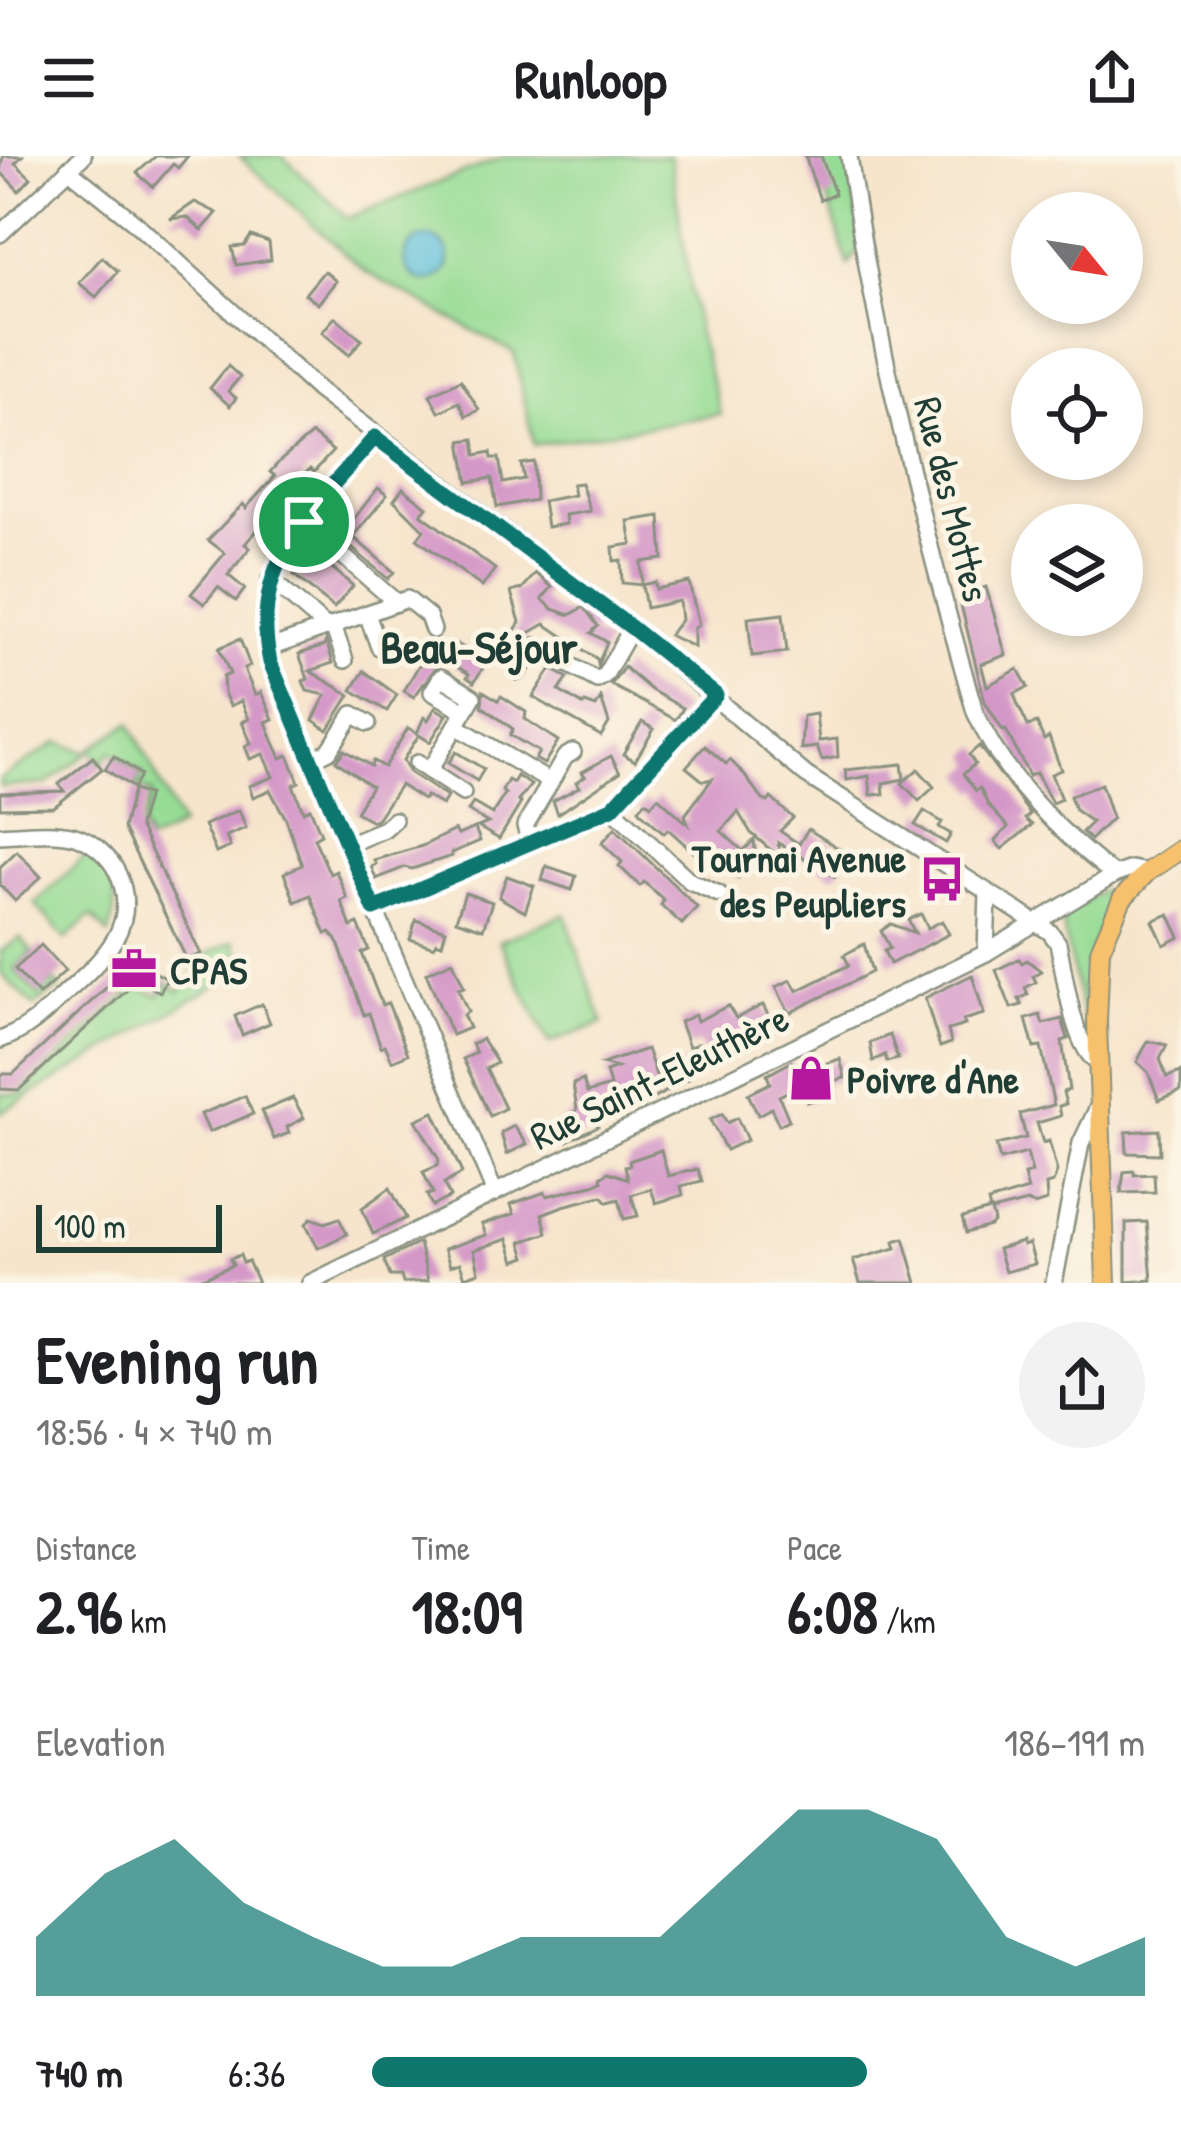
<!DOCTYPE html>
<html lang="en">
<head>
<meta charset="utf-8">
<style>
	body { margin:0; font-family:"Patrick Hand",sans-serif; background:#f2f2f2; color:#202124; height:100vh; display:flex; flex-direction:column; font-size:45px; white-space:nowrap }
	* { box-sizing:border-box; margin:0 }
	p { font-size:39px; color:#757577 }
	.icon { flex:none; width:66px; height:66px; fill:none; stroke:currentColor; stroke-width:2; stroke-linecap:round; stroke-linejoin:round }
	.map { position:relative; height:1127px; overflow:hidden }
	.panel { display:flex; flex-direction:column; background:#fff; flex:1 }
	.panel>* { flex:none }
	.needle { width:78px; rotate:120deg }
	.tools { position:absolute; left:1011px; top:36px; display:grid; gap:24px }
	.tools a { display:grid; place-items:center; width:132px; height:132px; border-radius:50%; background:#fff; box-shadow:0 6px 18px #0003; font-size:60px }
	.scale { position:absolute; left:36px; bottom:30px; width:186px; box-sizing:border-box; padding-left:12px; border:6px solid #1f3d34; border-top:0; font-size:33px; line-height:42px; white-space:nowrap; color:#1f3d34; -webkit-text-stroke:9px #fcf5e5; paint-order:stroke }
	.pin { position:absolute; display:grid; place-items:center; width:102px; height:102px; color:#fff; margin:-51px; border:6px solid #fff; border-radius:50%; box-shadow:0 3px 12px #0007 }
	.round { display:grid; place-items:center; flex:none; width:126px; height:126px; border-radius:63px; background:#f2f2f2 }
	.overview { display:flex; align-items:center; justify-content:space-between; height:204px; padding:0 36px }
	h1 { font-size:66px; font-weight:700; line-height:90px }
	.stats { display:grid; grid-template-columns:repeat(3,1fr); gap:18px; height:204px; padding:12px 36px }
	.stats div { display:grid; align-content:center }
	.stats b { font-size:60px; font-weight:700 }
	.stats small { font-size:33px; font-weight:400 }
	.stats p { font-size:33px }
	.chart { height:336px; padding:24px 36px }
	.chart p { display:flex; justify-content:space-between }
	.chart svg { width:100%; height:216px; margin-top:12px; fill:#0f766e; opacity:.7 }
	ul { padding:0 36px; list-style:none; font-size:39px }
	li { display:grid; grid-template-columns:192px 144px 1fr; align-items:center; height:90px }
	li i { height:30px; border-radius:15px; background:#0f766e }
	header { display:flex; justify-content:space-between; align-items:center; height:156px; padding:0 36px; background:#fff; font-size:54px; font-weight:700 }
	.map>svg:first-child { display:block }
</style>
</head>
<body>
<header><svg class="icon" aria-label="menu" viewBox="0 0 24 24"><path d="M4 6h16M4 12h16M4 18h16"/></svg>Runloop<svg class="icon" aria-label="share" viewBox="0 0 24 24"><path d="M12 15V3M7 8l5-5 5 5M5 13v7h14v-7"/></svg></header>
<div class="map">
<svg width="1181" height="1127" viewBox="0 0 1181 1127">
	<rect width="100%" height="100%" fill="#fcf5e5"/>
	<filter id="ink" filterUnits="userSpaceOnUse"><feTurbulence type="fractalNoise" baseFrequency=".00833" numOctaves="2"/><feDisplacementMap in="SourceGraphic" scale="24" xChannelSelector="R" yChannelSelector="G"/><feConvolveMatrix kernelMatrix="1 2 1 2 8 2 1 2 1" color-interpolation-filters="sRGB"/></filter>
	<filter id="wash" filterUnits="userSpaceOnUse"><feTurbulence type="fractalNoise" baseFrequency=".004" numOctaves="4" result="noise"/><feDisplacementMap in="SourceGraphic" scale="48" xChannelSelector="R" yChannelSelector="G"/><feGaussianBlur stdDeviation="2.7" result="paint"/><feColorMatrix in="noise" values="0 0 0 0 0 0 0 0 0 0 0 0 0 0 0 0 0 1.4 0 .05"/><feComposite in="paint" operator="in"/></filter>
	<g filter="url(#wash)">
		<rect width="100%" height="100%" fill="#f6e5cc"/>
		<g fill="#97dc95" stroke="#5b8c64" stroke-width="3">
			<path d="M239,0H282L348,62L506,0H670L698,178L721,258L534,289L514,197L364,115Z"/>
			<path d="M815,0H849L862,89L848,109Z"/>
			<path d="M130,567L181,670L149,686L142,671L152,637L136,631L143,618L110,596L101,608L90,593Z"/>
			<path d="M58,586L88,596L47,628L0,631V623Z"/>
			<path d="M84,701H94C118,726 118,748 109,779L91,760L66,783L35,748Z"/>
			<path d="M1101,735L1107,737L1110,745L1091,800L1089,859L1083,861L1062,767L1069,754Z"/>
			<path d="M565,758L603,867L549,887L499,785Z"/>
			<path d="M20,782L32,796L14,813L38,839L54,825L60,831L34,850L0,817V796Z"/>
			<path d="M234,785L245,809L242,814L0,957V938H20L137,830L159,840L168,826L179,836L198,818L188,807Z"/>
		</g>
		<circle fill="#5cbfdb" stroke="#3e7e88" stroke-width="3" cx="427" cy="103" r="22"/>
		<g id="blocks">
			<g fill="#d498c8">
				<path d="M3,0H22L15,7L31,22L19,35L0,15Z"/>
				<path d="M156,0H188L178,12L173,8L153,31L137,17Z"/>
				<path d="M805,0H821L835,38L820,44Z"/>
				<path d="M195,46L217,57L202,74L187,61L170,63Z"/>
				<path d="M251,80L269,86L271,104L236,109L232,91L244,90Z"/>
				<path d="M102,101L118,115L96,141L79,127Z"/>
				<path d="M324,115L336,125L318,148L305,138Z"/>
				<path d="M335,161L362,184L349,199L322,176Z"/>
				<path d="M228,210L240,221L228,235L236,242L230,250L210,232Z"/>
				<path d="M461,224L479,254L466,260L459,246L439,256L430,239Z"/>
				<path d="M312,278L333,295L314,316L310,313L306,317L292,335L296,338L278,360L273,356L245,388L250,392L228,419L245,433L236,445L218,431L204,448L191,438L225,397L208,384L243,348L246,352L275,320L270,316L280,305Z"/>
				<path d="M474,283L476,299L491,296L492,302H499L503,327L524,323L521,308L534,306L535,344L497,351L492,322L468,326L461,285Z"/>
				<path d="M581,327L590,355L565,359L566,368L547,371L543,345L574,339L572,328Z"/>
				<path d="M378,332L387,339L353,381L394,416L388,423L347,388L352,381L344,375Z"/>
				<path d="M403,332L427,351L421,358L495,413L482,431L417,383L424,374L394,344Z"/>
				<path d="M660,360L663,403L641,406L642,429L655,426L656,433L689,426L699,469L694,472V491L669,479L681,464L679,445L646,452L642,429L622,427L621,404L614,405L613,391L632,388L628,365Z"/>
				<path d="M314,396L353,430L334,452L294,419Z"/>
				<path d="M536,417L552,431L542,443L553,453L570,459L584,451L598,470L591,477L607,486L598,508L597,503L545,468L529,477L512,504L501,497L520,466L511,436L522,433Z"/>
				<path d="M986,431L1006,499L981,508L987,530L1018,513L1028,531L1014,538L1018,549L1028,570L1037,567L1044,584L1049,581L1061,614L1051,618L1061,643L1052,647L1036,617L1029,620L1006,574L1003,575L985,546L959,441Z"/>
				<path d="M783,458L787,496L752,500L748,462Z"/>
				<path d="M240,483L250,510L244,513L255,539L261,536L273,563L266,566L274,587L281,602L288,599L299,626L293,629L303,655L310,652L321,678L314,682L330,718L336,715L347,742L341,745L343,750L351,771L358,768L369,794L362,797L374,829L382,849L388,847L408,898L392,905L385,889L381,891L369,857L364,859L337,784L330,776L326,778L310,739L295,746L284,717L302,709L286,663L270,634L253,641L249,630L273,621L263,598L250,603L245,590L251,587L242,566L249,563L241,545L230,550L224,537L223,521L230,518L219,492Z"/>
				<path d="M326,485L333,507L310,515L350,539L328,574L313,564L326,539L307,535L303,525L308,523L299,498L324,490Z"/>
				<path d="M452,485L479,501L486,488L494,494L474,526L467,521L469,518L443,502L414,541L404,535L426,497L431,500L436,493L444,498Z"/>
				<path d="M624,511L651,534L683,552L676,564L611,529Z"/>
				<path d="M551,513L568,522L559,535L583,549L585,547L596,551L601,542L609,567L601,580L533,541Z"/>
				<path d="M364,515L397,539L387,555L352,534Z"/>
				<path d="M483,535L498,544L501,540L526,556L525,563L558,585L544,608L535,603L539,596L510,579L513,573L482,550Z"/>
				<path d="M435,552L447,559L430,586L419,579L403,604L410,617L447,641L442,649L426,640L423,644L400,629L377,663L372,665L356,656L371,630L336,605L344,594L371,610L373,605L384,611L408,572L417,577L424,561L428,564Z"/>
				<path d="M816,558L819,585L837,583L838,601L822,604L817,591L801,593L803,560Z"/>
				<path d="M642,566L654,573L635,605L623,598Z"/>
				<path d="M705,590L726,608L730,604L742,616L763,644L768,646L771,642L793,662L780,675L799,688L808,673L849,699L835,721L778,687L780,702L751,677L738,656L721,675L743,695L754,684L756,703L738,722L717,703L713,707L703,698L700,702L668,673L664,677L643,658L639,653L646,645L651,649L658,641L688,668L685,659L712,623L703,625L686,611Z"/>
				<path d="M979,590L1030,658L1025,663L1032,669L1002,693L995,685L1008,671L988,649L980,632L976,635L963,618L975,608L969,599Z"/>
				<path d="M456,596L484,613L477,625L448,607Z"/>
				<path d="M114,600L141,619L133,632L105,613Z"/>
				<path d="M611,600L620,616L558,658L553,645L579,631L576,626L585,620L582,616Z"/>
				<path d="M93,601L102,613L54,651L0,652V637L64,635L59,628Z"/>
				<path d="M902,608L904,623L883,627L884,638L871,639L869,620L847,624L845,614Z"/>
				<path d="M918,613L934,631L919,645L902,627Z"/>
				<path d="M517,620L531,629L518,645L521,647L499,683L478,671L488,667L468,655L473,647L492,658L505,638L502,635L508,624L513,627Z"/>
				<path d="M1101,628L1112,662L1090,684L1082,676L1092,666L1075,654L1070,640Z"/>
				<path d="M133,634L148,639L139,670L201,798L187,804L123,672Z"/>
				<path d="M239,654L246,672L226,680L230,691L216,697L204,669Z"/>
				<path d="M924,655L942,666L939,671L951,678L946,687L915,669Z"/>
				<path d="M475,672L480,685L451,697L452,700L412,713L405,711L376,723L371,711L376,708L374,704L422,690L455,674L458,679Z"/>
				<path d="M615,672L697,751L682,768L661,749L664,744L644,726L640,730L619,710L622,706L602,687Z"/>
				<path d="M17,695L41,721L15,745L0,729V711Z"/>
				<path d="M546,710L576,720L572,734L542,724Z"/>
				<path d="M507,720L534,730L525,756L499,741Z"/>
				<path d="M465,737L492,746L483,773L456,764Z"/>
				<path d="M921,758L928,772L942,765L949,778L890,808L884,795L890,792L881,775L891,768L915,777L908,764Z"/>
				<path d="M1169,758L1180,781L1164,789L1153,765Z"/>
				<path d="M416,764L446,774L442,788L436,786L434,791L410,783Z"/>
				<path d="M864,788L872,816L789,857L776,831L791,824L797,835L849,809L844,799Z"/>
				<path d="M41,789L65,815L39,839L15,813Z"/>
				<path d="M1019,803L1022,807L1027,804L1041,815L1033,820L1036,826L1025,832L1028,839L1019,843L1022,849L1011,852L996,814Z"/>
				<path d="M135,805L167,823L160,836L138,824L19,934L0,933V918H13Z"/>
				<path d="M453,805L464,831L458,833L468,856L463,859L469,872L452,879L426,817Z"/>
				<path d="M972,819L984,858L963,864L965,869L948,874L951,887L940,891L925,842Z"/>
				<path d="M262,848L270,867L242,879L235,860Z"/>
				<path d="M763,849L771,865L703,898L699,887L689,891L680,866L695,859L697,865L728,850L736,862Z"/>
				<path d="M1040,859L1043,868L1062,863L1068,883L1062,885L1069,934L1063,936L1066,948L1059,950L1061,960L1037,967L1043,987L1049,985L1057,1016L1053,1027L1046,1029L1047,1045L1034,1049L1027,1046L991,1055L994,1065L990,1070L966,1077L962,1062L990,1054L988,1046L1028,1034L1024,1019L1032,1017L1027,997L1000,1004L996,989L1026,982L1020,958L1054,949L1041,891L1034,892L1026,863Z"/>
				<path d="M890,879L898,903L887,906L885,899L873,905L870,887Z"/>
				<path d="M482,883L497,907L486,912L505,952L490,960L463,903L476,897L472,888Z"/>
				<path d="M1148,885L1167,889L1160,903L1167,921L1181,916V935L1159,944L1148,916L1137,906Z"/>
				<path d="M647,893L656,919L681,907L689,923L647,946L644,937L594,955L598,970L567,985L558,967L577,954L573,928L583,924L587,937L610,930L606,916L617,912L602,908Z"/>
				<path d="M840,903L845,922L822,928L826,940L807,946L802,929L779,940L789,964L779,969L771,952L758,959L748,938L770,927L767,919L791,906L794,920L828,911L827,907Z"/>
				<path d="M245,940L253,958L209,976L201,958Z"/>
				<path d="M293,942L304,962L287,971L289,977L274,983L262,955Z"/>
				<path d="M434,956L462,1017L444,1028L450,1041L432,1050L427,1039L433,1037L423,1016L437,1010L439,1004L416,964Z"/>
				<path d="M722,958L727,967L737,962L747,984L726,994L710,964Z"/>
				<path d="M514,970L527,988L507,998L501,977Z"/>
				<path d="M1159,974L1160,998L1127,997L1126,976Z"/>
				<path d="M661,994L668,1020L698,1013L702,1025L681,1030L683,1039L656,1047L651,1033L631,1039L638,1060L624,1063L619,1043L608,1046L602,1040L563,1050L542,1058L547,1077L521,1086L526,1101L515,1105L508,1083L474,1094L479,1116L465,1121L460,1107L450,1110L444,1093L486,1079L482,1068L514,1058L511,1048L545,1036L547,1040L593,1029L602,1025L601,1021L609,1016L628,1023L625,1010L630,1009L629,1005Z"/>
				<path d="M1134,1015V1019L1154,1018L1155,1036L1121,1037L1124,1016Z"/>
				<path d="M390,1032L406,1062L373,1078L362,1052Z"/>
				<path d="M311,1062L325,1067L339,1062L347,1078L318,1092L306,1068Z"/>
				<path d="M1147,1066L1152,1124L1126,1126V1067Z"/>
				<path d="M904,1082L917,1127H860L853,1104L896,1092L894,1085Z"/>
				<path d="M1022,1086L1023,1090L1029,1088L1035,1108L1005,1116L998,1093Z"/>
				<path d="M419,1087L428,1125L403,1127L401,1120H390L384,1104Z"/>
				<path d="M240,1099L243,1107L248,1105L258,1127H191L233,1109L230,1103Z"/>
			</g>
		</g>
	</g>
	<g filter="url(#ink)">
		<use href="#blocks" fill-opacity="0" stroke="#8a9180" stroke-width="3"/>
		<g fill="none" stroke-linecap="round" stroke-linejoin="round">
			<g stroke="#8a9180" stroke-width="20">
				<g id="minor">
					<path d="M849,0C876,188 923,373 975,556C1004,622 1058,675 1114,719"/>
					<path d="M68,13L133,65L318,234L632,472L806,619L1050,776L1058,787C1065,817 1072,890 1098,907"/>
					<path d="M0,78L83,0"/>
					<path d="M375,281C316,351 248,405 270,506L495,1037"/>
					<path d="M304,366L397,447"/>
					<path d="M270,423L327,472"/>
					<path d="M367,458L379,491"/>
					<path d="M333,470L345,504"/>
					<path d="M267,493L407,443L428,460L433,474"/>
					<path d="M518,516L535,490L597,524L605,519L632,472"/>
					<path d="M456,570L550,626"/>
					<path d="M311,604L329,595L353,558L368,567"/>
					<path d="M417,607L463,637"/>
					<path d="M429,615L465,555L432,536L441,521L473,541L465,555"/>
					<path d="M612,652L690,725L719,738"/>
					<path d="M0,679C24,678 52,674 75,680C92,685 109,700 117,716C142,767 103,803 68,835C47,855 28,874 0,884"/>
					<path d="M348,688L384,673L394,664"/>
					<path d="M530,688L525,670L565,601L573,596"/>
					<path d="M374,753L612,652L716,539"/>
					<path d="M986,797L988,738"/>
					<path d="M310,1127L986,797L1114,719L1131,713L1147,716"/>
					<path d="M1054,1127L1081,987L1098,951"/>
				</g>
			</g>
			<g stroke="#8a9180" stroke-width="22">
				<path id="major" d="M1106,1127L1097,866L1100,794L1122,743L1147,716L1181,693"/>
			</g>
			<use href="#minor" stroke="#fff" stroke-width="15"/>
			<use href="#major" stroke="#f7c06c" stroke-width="18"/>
		</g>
	</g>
	<g fill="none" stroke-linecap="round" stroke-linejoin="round" filter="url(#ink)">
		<g stroke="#fff" stroke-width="24">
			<path id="route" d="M375,281L632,472L716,539L612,652L374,753L270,506C248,404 315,352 375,281Z"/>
		</g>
		<use href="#route" stroke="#0f766e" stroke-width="15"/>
	</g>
	<defs>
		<g id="bus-bare" transform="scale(3.6)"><path d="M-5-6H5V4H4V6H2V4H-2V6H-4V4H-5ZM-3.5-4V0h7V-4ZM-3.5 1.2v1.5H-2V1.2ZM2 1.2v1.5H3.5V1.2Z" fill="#b5179e" stroke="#fcf5e5" stroke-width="2.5" paint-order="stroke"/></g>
		<g id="office-bare" transform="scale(3.6)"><path d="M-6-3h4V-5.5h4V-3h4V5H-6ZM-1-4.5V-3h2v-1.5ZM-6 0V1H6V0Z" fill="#b5179e" stroke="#fcf5e5" stroke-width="2.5" paint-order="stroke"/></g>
		<g id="shop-bare" transform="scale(3.6)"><path d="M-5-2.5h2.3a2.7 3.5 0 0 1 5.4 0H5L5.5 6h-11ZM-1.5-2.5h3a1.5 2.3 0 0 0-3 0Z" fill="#b5179e" stroke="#fcf5e5" stroke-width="2.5" paint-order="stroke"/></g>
	</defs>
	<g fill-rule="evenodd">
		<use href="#bus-bare" x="942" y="723"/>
		<use href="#office-bare" x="134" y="813"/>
		<use href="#shop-bare" x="811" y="922"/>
	</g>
	<g text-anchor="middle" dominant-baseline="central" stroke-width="10" stroke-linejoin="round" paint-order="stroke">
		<g font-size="39" fill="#1f3d34" stroke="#fcf5e5">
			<text transform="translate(953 343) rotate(76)">Rue des Mottes</text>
			<text transform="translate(659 920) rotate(-26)">Rue Saint-Eleuthère</text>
		</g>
		<g font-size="39" font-weight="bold" fill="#1f3d34" stroke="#fcf5e5" text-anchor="start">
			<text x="906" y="701" text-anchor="end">Tournai Avenue<tspan x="906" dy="45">des Peupliers</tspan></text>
			<text x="170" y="813">CPAS</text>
			<text x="847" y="922">Poivre d'Ane</text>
		</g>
		<g font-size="45" font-weight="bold" fill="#1f3d34" stroke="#fcf5e5">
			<text x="479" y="490">Beau-Séjour</text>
		</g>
	</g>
</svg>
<div class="tools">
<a><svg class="needle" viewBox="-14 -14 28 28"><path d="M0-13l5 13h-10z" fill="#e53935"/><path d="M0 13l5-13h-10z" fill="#757577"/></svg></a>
<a><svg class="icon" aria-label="locate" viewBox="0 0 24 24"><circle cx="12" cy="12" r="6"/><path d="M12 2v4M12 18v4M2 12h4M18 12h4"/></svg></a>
<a><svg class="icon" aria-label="layers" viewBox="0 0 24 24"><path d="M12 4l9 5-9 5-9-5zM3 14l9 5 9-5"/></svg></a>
</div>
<div class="scale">100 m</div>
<div class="pin" style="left:304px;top:366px;background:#1e9e55"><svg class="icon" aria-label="arrive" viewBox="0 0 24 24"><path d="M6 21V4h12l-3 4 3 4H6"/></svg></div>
</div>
<section class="panel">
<div class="overview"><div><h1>Evening run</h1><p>18:56 · 4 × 740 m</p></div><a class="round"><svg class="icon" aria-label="share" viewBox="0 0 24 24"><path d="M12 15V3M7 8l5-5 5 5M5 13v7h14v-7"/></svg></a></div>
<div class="stats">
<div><p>Distance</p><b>2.96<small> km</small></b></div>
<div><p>Time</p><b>18:09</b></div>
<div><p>Pace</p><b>6:08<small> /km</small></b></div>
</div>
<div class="chart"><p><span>Elevation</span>186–191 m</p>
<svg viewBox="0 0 160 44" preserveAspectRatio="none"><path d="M0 44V32L10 19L20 12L30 25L40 32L50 38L60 38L70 32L80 32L90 32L100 19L110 6L120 6L130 12L140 32L150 38L160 32V44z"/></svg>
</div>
<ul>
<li><b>740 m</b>6:36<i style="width:64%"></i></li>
</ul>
</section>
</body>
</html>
